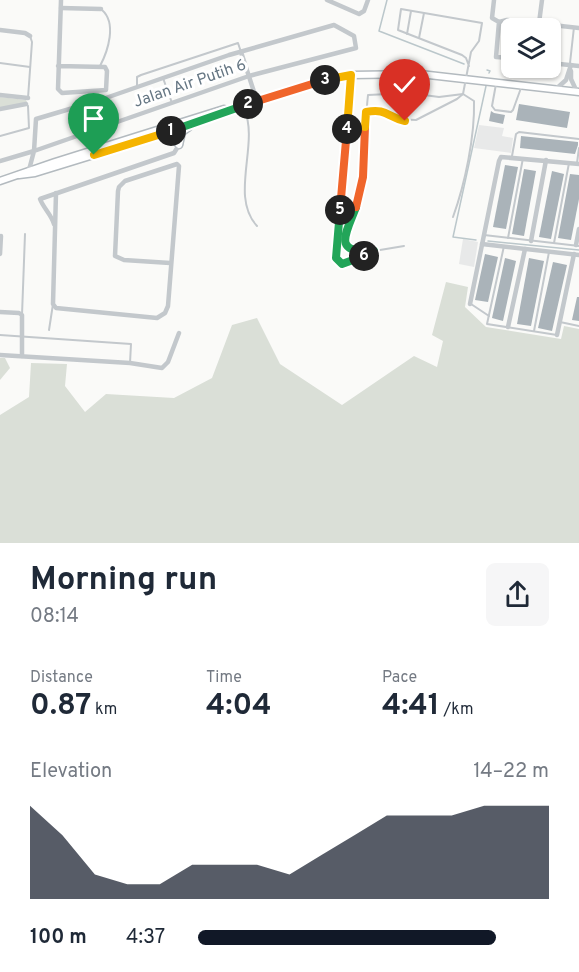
<!DOCTYPE html>
<html lang="en">
<head>
<meta charset="utf-8">
<style>
	body { margin:0; font-family:Overpass,sans-serif; background:#f6f6f7; color:#1f2937; height:100vh; display:flex; flex-direction:column; font-size:22px; white-space:nowrap }
	* { box-sizing:border-box; margin:0 }
	p { font-size:20px; color:#747a83 }
	.icon { flex:none; width:33px; height:33px; fill:none; stroke:currentColor; stroke-width:2; stroke-linecap:round; stroke-linejoin:round }
	.map { position:relative; height:543px; overflow:hidden }
	.drawer { display:flex; flex-direction:column; background:#fff; flex:1 }
	.drawer>* { flex:none }
	.fabs { position:absolute; left:501px; top:18px; display:grid; gap:12px }
	.fabs a { display:grid; place-items:center; width:60px; height:60px; border-radius:9px; background:#fff; box-shadow:0 2px 4px #0004; font-size:30px }
	.pin { position:absolute; display:grid; place-items:center; width:51px; height:51px; color:#fff; margin:-62px -26px; border-radius:50% 50% 50% 0; rotate:-45deg; box-shadow:0 0 6px #0007 }
	.pin .icon { rotate:45deg }
	.km { position:absolute; width:30px; height:30px; margin:-15px; border-radius:50%; background:#222; color:#fff; font-size:16px; line-height:30px; text-align:center }
	.round { display:grid; place-items:center; flex:none; width:63px; height:63px; border-radius:9px; background:#f6f6f7 }
	.headline { display:flex; align-items:center; justify-content:space-between; height:102px; padding:0 30px }
	h1 { font-size:33px; font-weight:700; line-height:45px }
	.metrics { display:grid; grid-template-columns:repeat(3,1fr); gap:9px; height:102px; padding:6px 30px }
	.metrics div { display:grid; align-content:center }
	.metrics b { font-size:30px; font-weight:700 }
	.metrics small { font-size:16px; font-weight:400 }
	.metrics p { font-size:16px }
	.chart { height:168px; padding:12px 30px }
	.chart p { display:flex; justify-content:space-between }
	.chart svg { width:100%; height:108px; margin-top:6px; fill:#111827; opacity:.7 }
	ul { padding:0 30px; list-style:none; font-size:20px }
	li { display:grid; grid-template-columns:96px 72px 1fr; align-items:center; height:45px }
	li i { height:15px; border-radius:8px; background:#111827 }
	.map>svg:first-child { display:block }
</style>
</head>
<body>
<div class="map">
<svg width="579" height="543" viewBox="0 0 579 543">
	<rect width="100%" height="100%" fill="#fafaf8"/>
	<g fill="#e8e9e9">
		<path d="M479,125L504,128L502,136L513,138L511,153L474,148Z"/>
		<path d="M463,239L478,242L474,267L459,264Z"/>
	</g>
	<g fill="#dadfd7">
		<path d="M0,97L26,100L27,102L0,108Z"/>
		<path d="M446,282L468,287L465,307L486,327L561,339L564,326L579,329V543H0V415L29,397L31,363L67,364L65,386L85,412L106,394L174,398L212,378L232,325L257,318L280,364L342,405L414,356L437,367L443,341L432,335Z"/>
		<path d="M0,358H5L10,368L0,380Z"/>
	</g>
	<g fill="none" stroke-linecap="round" stroke-linejoin="round">
		<g stroke="#bbc7cb" stroke-width="1.5">
			<path d="M387,0L379,31L464,64"/>
			<path d="M487,70L490,71L489,73"/>
			<path d="M476,240L453,237L486,86"/>
			<path d="M488,241L579,250"/>
		</g>
	</g>
	<g fill="#aab3b9">
		<path d="M519,104L570,112L567,128L516,120Z"/>
		<path d="M491,111L494,113L505,115L503,124L489,121Z"/>
		<path d="M521,136L578,142V145L575,154L520,148Z"/>
		<path d="M505,165L518,167L506,229L493,227Z"/>
		<path d="M524,169L536,171L524,236L512,234Z"/>
		<path d="M552,171L564,174L551,239L539,237Z"/>
		<path d="M570,174L579,175V199L571,240L558,238Z"/>
		<path d="M485,254L498,257L488,302L475,300Z"/>
		<path d="M505,258L516,261L503,321L492,318Z"/>
		<path d="M529,258L544,261L531,326L517,324Z"/>
		<path d="M553,262L567,265L552,331L538,328Z"/>
		<path d="M577,297H579V321L572,320Z"/>
	</g>
	<g fill="none" stroke-linecap="round" stroke-linejoin="round">
		<g stroke="#b3babf" stroke-width="9">
			<g id="secondary">
				<path d="M161,136H168L179,144"/>
				<path d="M179,145L182,132L189,127"/>
				<path d="M19,175L35,173L175,130L257,101L322,81L351,75L420,74L579,92"/>
				<path d="M0,181L55,162L224,109"/>
			</g>
		</g>
		<g stroke="#c3c8cc" stroke-width="2">
			<path d="M407,34L411,11"/>
			<path d="M419,38L424,13"/>
			<path d="M0,63L30,67"/>
			<path d="M570,63L574,27"/>
			<path d="M100,66C108,51 117,23 102,10"/>
			<path d="M351,75L336,258L339,262L347,264L374,251L404,246"/>
			<path d="M163,78L172,103"/>
			<path d="M496,84L492,106L495,110L511,112L513,110L521,88"/>
			<path d="M137,87V77L141,75L238,43L241,52"/>
			<path d="M28,98L32,42L30,36"/>
			<path d="M100,100L109,125"/>
			<path d="M244,109C260,143 229,196 257,226"/>
			<path d="M366,112L383,111L397,119L416,120L457,99L463,94L471,52L479,41L482,23L401,9L398,30L462,55L466,58L469,66"/>
			<path d="M0,136L29,128L28,106L26,104"/>
			<path d="M512,156L516,134L519,132L579,139"/>
			<path d="M577,163L579,148"/>
			<path d="M484,235L579,246"/>
			<path d="M508,238L523,158"/>
			<path d="M554,243L569,163"/>
			<path d="M504,246L487,324L557,335"/>
			<path d="M374,251C364,252 349,254 346,242C342,228 356,212 359,198C367,164 364,129 368,95L409,93L439,97L463,94L474,101C475,136 465,184 453,217"/>
			<path d="M471,304L489,316"/>
			<path d="M22,315L25,234"/>
			<path d="M560,322L579,326"/>
			<path d="M49,330L53,304"/>
			<path d="M534,331L549,252"/>
			<path d="M0,335L131,344L130,363"/>
		</g>
		<g stroke="#c3c8cc" stroke-width="4.5">
			<path d="M327,0L359,14L364,11L368,0"/>
			<path d="M494,0L492,18L499,22L496,57L512,58"/>
			<path d="M61,8L101,9"/>
			<path d="M499,22L507,20L579,28"/>
			<path d="M539,23L542,0"/>
			<path d="M0,30L25,33L30,36"/>
			<path d="M241,52L257,101"/>
			<path d="M550,63L579,66"/>
			<path d="M58,66L105,67L107,71L106,90L62,93L58,89L61,0"/>
			<path d="M571,71V79L577,92"/>
			<path d="M556,89L566,80L571,65"/>
			<path d="M0,95L28,98"/>
			<path d="M0,109L26,104"/>
			<path d="M0,161L34,151L249,76L356,48L354,36L334,25L229,55L100,100L36,119L34,151L29,170"/>
			<path d="M56,193L53,304L56,308L157,318L165,313L168,306L179,166L177,164L125,181L119,187L118,191L115,256L124,260L170,263"/>
			<path d="M54,224C51,214 44,209 40,199L174,153L179,145L175,130"/>
			<path d="M531,241L546,160"/>
			<path d="M482,244L579,255"/>
			<path d="M576,245L579,229"/>
			<path d="M0,254L1,236"/>
			<path d="M470,304L499,161L501,157L579,164"/>
			<path d="M0,312L19,313L22,315V356"/>
			<path d="M508,327L525,249"/>
			<path d="M557,335L574,254"/>
			<path d="M0,355L130,363L162,368L168,362L179,333"/>
		</g>
		<use href="#secondary" stroke="#fff" stroke-width="6"/>
	</g>
	<g fill="none" stroke-linecap="round" stroke-linejoin="round">
		<g stroke="#fff" stroke-width="12">
			<path id="split-1" d="M94,155L171,131"/>
		</g>
		<g stroke="#fff" stroke-width="12">
			<path id="split-2" d="M171,131L248,104"/>
		</g>
		<g stroke="#fff" stroke-width="12">
			<path id="split-3" d="M248,104L325,80"/>
		</g>
		<g stroke="#fff" stroke-width="12">
			<path id="split-4" d="M325,80L351,75L347,129"/>
		</g>
		<g stroke="#fff" stroke-width="12">
			<path id="split-5" d="M340,210L347,129"/>
		</g>
		<g stroke="#fff" stroke-width="12">
			<path id="split-6" d="M340,210L336,258L342,264L364,256"/>
		</g>
		<g stroke="#fff" stroke-width="12">
			<path id="split-7" d="M356,207C346,234 331,254 374,251L364,256"/>
		</g>
		<g stroke="#fff" stroke-width="12">
			<path id="split-8" d="M356,207L363,177L365,127"/>
		</g>
		<g stroke="#fff" stroke-width="12">
			<path id="split-9" d="M365,127L366,112C387,108 387,117 405,121"/>
		</g>
		<use href="#split-1" stroke="#f5b400" stroke-width="8"/>
		<use href="#split-2" stroke="#22a559" stroke-width="8"/>
		<use href="#split-3" stroke="#f0652b" stroke-width="8"/>
		<use href="#split-4" stroke="#f5b400" stroke-width="8"/>
		<use href="#split-5" stroke="#f0652b" stroke-width="8"/>
		<use href="#split-6" stroke="#22a559" stroke-width="8"/>
		<use href="#split-7" stroke="#22a559" stroke-width="8"/>
		<use href="#split-8" stroke="#f0652b" stroke-width="8"/>
		<use href="#split-9" stroke="#f5b400" stroke-width="8"/>
	</g>
	<g text-anchor="middle" dominant-baseline="central" stroke-width="6" stroke-linejoin="round" paint-order="stroke">
		<g font-size="16" fill="#657683" stroke="#fff">
			<text transform="translate(190 84) rotate(-19)">Jalan Air Putih 6</text>
		</g>
	</g>
</svg>
<div class="fabs">
<a><svg class="icon" aria-label="layers" viewBox="0 0 24 24"><path d="M12 4l9 5-9 5-9-5zM3 14l9 5 9-5"/></svg></a>
</div>
<div class="pin" style="left:94px;top:155px;background:#1e9e55"><svg class="icon" aria-label="arrive" viewBox="0 0 24 24"><path d="M6 21V4h12l-3 4 3 4H6"/></svg></div>
<div class="pin" style="left:405px;top:121px;background:#d93025"><svg class="icon" aria-label="check" viewBox="0 0 24 24"><path d="M5 12l5 5 9-10"/></svg></div>
<b class="km" style="left:171px;top:131px">1</b>
<b class="km" style="left:248px;top:104px">2</b>
<b class="km" style="left:325px;top:80px">3</b>
<b class="km" style="left:347px;top:129px">4</b>
<b class="km" style="left:340px;top:210px">5</b>
<b class="km" style="left:364px;top:256px">6</b>
</div>
<section class="drawer">
<div class="headline"><div><h1>Morning run</h1><p>08:14</p></div><a class="round"><svg class="icon" aria-label="share" viewBox="0 0 24 24"><path d="M12 15V3M7 8l5-5 5 5M5 13v7h14v-7"/></svg></a></div>
<div class="metrics">
<div><p>Distance</p><b>0.87<small> km</small></b></div>
<div><p>Time</p><b>4:04</b></div>
<div><p>Pace</p><b>4:41<small> /km</small></b></div>
</div>
<div class="chart"><p><span>Elevation</span>14–22 m</p>
<svg viewBox="0 0 160 44" preserveAspectRatio="none"><path d="M0 44V6L10 18L20 34L30 38L40 38L50 30L60 30L70 30L80 34L90 26L100 18L110 10L120 10L130 10L140 6L150 6L160 6V44z"/></svg>
</div>
<ul>
<li><b>100 m</b>4:37<i style="width:85%"></i></li>
</ul>
</section>
</body>
</html>
